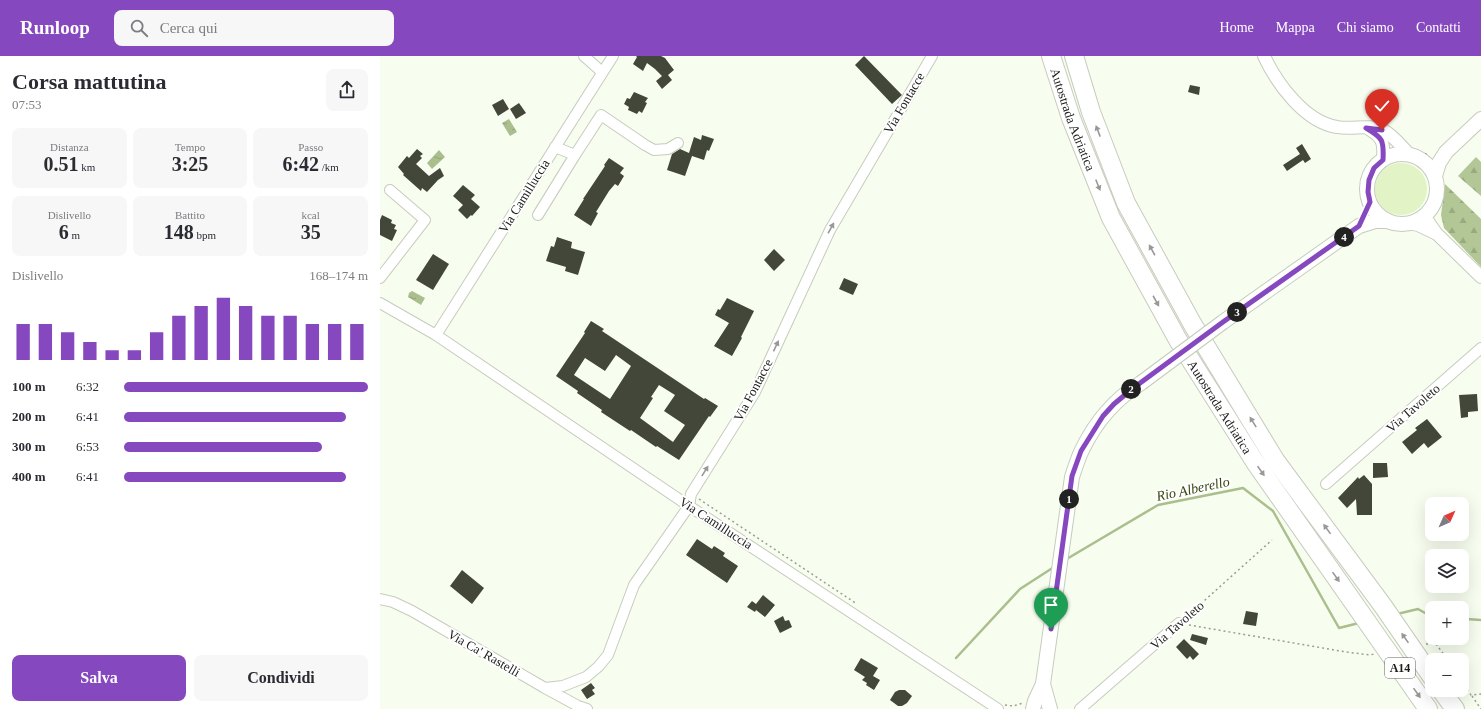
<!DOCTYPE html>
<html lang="it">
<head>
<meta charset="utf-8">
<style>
	body { margin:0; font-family:"Times New Roman",serif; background:#f7f7f7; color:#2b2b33; height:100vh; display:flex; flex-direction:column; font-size:15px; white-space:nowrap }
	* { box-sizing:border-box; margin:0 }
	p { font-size:13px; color:#7c7c81 }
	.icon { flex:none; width:22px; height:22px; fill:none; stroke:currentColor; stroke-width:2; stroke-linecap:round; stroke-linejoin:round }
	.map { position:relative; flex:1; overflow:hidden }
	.side { display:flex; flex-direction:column; background:#fff; width:380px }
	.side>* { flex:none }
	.needle { width:26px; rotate:45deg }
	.tools { position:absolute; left:1045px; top:441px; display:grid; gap:8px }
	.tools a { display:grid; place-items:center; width:44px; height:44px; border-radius:8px; background:#fff; box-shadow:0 4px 16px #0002; font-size:20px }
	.pin { position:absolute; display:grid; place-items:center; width:34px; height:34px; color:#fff; margin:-41px -17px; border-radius:50% 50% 50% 0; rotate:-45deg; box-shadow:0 0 4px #0007 }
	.pin .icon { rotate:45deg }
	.km { position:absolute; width:20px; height:20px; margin:-10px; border-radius:50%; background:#222; color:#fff; font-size:11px; line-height:20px; text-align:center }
	.round { display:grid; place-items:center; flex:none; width:42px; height:42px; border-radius:8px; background:#f7f7f7 }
	.headline { display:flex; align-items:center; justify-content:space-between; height:68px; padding:0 12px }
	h1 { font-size:22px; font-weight:600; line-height:30px }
	.metrics { display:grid; grid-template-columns:repeat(3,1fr); gap:6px; height:68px; padding:4px 12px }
	.metrics div { display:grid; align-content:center; border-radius:8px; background:#f7f7f7; text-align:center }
	.metrics b { font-size:20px; font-weight:600 }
	.metrics small { font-size:11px; font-weight:400 }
	.metrics p { font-size:11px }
	.chart { height:112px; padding:8px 12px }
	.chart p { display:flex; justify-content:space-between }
	.chart svg { width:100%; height:72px; margin-top:4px; stroke:#8548be; stroke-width:6 }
	.button { display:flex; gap:8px; margin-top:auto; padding:8px 12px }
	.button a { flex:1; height:46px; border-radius:8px; background:#8548be; color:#fff; font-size:16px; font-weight:600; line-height:46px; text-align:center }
	.button a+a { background:#f7f7f7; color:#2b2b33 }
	ul { padding:0 12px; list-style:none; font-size:13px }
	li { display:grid; grid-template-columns:64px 48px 1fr; align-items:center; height:30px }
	li i { height:10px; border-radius:5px; background:#8548be }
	header { display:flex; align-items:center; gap:24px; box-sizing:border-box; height:56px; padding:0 20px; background:#8548be; color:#fff }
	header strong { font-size:19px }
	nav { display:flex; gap:22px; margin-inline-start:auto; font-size:14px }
	.search { width:280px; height:36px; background:#f7f7f7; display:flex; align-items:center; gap:10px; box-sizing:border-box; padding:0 14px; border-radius:8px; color:#7c7c81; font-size:15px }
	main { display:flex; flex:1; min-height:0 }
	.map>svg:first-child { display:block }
</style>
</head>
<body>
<header>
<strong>Runloop</strong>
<div class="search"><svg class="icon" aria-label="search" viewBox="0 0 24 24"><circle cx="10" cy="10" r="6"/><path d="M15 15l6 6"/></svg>Cerca qui</div>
<nav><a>Home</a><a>Mappa</a><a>Chi siamo</a><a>Contatti</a></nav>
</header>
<main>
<section class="side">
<div class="headline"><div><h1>Corsa mattutina</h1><p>07:53</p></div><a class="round"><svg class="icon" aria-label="share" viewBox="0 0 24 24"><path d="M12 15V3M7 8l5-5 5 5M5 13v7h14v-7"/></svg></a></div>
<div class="metrics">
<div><p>Distanza</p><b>0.51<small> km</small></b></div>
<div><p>Tempo</p><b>3:25</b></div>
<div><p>Passo</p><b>6:42<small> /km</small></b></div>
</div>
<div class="metrics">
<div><p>Dislivello</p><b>6<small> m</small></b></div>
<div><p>Battito</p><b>148<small> bpm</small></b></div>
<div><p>kcal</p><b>35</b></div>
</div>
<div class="chart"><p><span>Dislivello</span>168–174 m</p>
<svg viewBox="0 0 160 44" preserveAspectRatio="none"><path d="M5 44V22M15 44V22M25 44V27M35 44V33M45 44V38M55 44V38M65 44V27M75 44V17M85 44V11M95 44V6M105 44V11M115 44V17M125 44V17M135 44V22M145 44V22M155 44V22"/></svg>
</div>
<ul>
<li><b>100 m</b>6:32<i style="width:100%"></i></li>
<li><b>200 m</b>6:41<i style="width:91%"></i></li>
<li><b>300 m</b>6:53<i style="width:81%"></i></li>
<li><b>400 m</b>6:41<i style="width:91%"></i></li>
</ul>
<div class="button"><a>Salva</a><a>Condividi</a></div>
</section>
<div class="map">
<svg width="1101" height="653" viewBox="0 0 1101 653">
	<defs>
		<pattern id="forest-firs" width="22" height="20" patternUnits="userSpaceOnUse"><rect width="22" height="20" fill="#b3c695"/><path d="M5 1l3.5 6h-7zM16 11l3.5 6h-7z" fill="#99aa80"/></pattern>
		<pattern id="water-ripples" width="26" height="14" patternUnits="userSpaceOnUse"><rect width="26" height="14" fill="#abbe8d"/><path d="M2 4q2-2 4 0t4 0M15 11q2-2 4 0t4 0" fill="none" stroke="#93a379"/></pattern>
	</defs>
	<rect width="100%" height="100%" fill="#f8feef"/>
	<circle fill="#e2f4c5" cx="1021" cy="133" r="26"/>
	<g fill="url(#forest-firs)">
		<path d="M1096,101L1101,106V140L1078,120Z"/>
		<path d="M1065,128L1101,163V211L1064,172L1061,159Z"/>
	</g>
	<g fill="url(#water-ripples)">
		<path d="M129,63L137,76L130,80L122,67Z"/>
		<path d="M59,94L65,101L52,113L47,107Z"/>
		<path d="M32,235L45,242L41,249L28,241L29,237Z"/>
	</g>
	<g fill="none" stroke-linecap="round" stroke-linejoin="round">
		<g stroke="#abbe8d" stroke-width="2.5">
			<path d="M685,504L778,449L863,432L893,455L959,572L979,567"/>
			<path d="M1017,558L1038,553L1052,561"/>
			<path d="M1082,564L1086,563L1101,564"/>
			<path d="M576,602L640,533L674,511"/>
		</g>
	</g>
	<g fill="#42473a" fill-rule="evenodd">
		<path d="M256,0H281L285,2L294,14L288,19L292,24L282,33L276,25L282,20L275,13L267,7L263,15L253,8L257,1Z"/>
		<path d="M484,0L522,39L512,48L475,9Z"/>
		<path d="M810,29L820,31L819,39L808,36Z"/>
		<path d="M254,36L268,42L265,46L267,47L262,57L259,55L257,58L248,54L249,51L244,48L247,42L250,43Z"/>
		<path d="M123,43L129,53L118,60L112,49Z"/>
		<path d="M139,47L146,57L136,63L130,53Z"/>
		<path d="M322,79L334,83L329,95L327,94L324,104L312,100L305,120L287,114L292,98L300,93L309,97L314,81L321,84Z"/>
		<path d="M922,88L931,103L925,107L923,104L907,115L903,109L920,98L916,92Z"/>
		<path d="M37,93L43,98L40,100L42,102L36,108L49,120L60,112L64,120L58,124L47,136L42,132L41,135L23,119L24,118L18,111L27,100L29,102Z"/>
		<path d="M229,102L244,112L240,117L244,120L238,130L235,128L229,135L216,156L218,157L211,170L194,159L204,143H203L225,110L224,109Z"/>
		<path d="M83,129L95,139L91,143L100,151L92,160L91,159L87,163L78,154L83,149L73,140Z"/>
		<path d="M2,159L12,164L11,167L16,169L14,173L17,174L12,185L0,179V164Z"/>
		<path d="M177,181L192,186L191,192L205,196L198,219L185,215L186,211L166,205L171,190L174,191Z"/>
		<path d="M394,193L405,204L394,215L384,204Z"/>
		<path d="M53,198L69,208L53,234L36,224Z"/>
		<path d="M464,222L478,228L473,239L459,233Z"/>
		<path d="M347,242L374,255L361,281L362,282L352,300L334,290L349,267L335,259L338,253L340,254Z"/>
		<path d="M211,265L224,273L222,275L324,343L325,342L338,350L330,361L329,360L299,404L277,390L276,391L251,374L250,375L221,356L222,354L197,337L198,335L176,320L205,277L204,276ZM236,299L251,310L230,343L194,319L205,302L225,315ZM279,329L295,339L284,355L305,369L293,386L260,362L273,342L271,341Z"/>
		<path d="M1097,338L1098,355L1088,356V361L1081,362L1079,339Z"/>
		<path d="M1047,363L1062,381L1048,392L1044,387L1032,398L1022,386L1037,374L1035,372Z"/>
		<path d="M993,407H1007L1008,421L993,422Z"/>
		<path d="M984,419L992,428V459H977L976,443L967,452L958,442L978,421L979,423Z"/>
		<path d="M317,483L332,493L334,490L345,497L343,500L358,510L347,527L306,499Z"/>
		<path d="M82,514L104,532L92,548L70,530Z"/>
		<path d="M383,539L395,549L385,561L376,554L375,556L367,551L372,545L376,548Z"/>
		<path d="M866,555L878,557L876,570L863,568Z"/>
		<path d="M403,560L405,565L409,564L412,571L400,577L394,565Z"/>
		<path d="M812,578L828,582L826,589L810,584Z"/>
		<path d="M804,583L819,598L813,604L810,600L807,603L796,591Z"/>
		<path d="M481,602L498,612L493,620L500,624L494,634L486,629L487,627L482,624L485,621L474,614Z"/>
		<path d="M211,627L215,632L212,634L215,638L207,643L201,634Z"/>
		<path d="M519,634H525L532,640L527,647L522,650H518L510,644L515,636Z"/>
	</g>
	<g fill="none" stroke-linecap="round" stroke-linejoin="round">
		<g stroke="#c6ccbd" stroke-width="12">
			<g id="minor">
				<path d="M204,0L222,16"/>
				<path d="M175,91L195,99L221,59L265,89L274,94L288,93L298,87"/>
				<path d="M158,159L195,99"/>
				<path d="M0,222L45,164L10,134"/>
				<path d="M0,247L56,279L309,450L618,653"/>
				<path d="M56,279L233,0"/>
				<path d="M946,428L1101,292"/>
				<path d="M0,543L13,546L32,555L165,632L198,650L207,653"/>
				<path d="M165,632L183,630L206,621L218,611L228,599L254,529L309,450L311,438L375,336L450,174L552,0"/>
				<path d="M700,653L799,567"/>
			</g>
		</g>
		<g stroke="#c6ccbd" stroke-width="14">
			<g id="tertiary">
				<path d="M884,0C897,28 925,66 957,71C971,74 989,68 1003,74C1014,80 1021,90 1030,99"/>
				<path d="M989,73C1004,82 1004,88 1003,104"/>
				<path d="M1046,158L1047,164L1056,177L1101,221"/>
				<path d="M1028,167L1038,169L1055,177"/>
			</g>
		</g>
		<g stroke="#c6ccbd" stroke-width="16">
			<g id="secondary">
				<circle cx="1022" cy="133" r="35"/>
				<path d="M1055,120L1059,107L1066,96L1101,63"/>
				<path d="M843,266L979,170L995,165H1008"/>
				<path d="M663,628L670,653"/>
				<path d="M653,653L655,645L663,628L692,421C695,412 698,402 702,394C715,367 735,343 761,327"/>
			</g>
		</g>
		<g stroke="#c6ccbd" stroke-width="20">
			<g id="motorway">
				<path id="s1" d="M671,0L691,62L731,162L798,284L875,406L1048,653"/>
				<path d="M694,0L711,56L746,147L813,269L895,404L1003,550L1052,621"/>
				<path d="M1061,634L1075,653"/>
			</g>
		</g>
		<g stroke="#9a9e94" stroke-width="1.5" stroke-dasharray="2 3" stroke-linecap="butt">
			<path d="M1040,97L1046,98L1049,101"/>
			<path d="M1055,155L1058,149L1061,130"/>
			<path d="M319,443L477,548"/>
			<path d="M806,561L892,484"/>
			<path d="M809,569L966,596L990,599L994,598"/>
			<path d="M1046,588H1056L1068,604"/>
			<path d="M1082,625L1091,639L1101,638"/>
			<path d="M1092,640L1101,653"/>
			<path d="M625,649L633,650L643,647"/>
		</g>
		<use href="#minor" stroke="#fff" stroke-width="10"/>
		<use href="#tertiary" stroke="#fff" stroke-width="12"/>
		<use href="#secondary" stroke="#fff" stroke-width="14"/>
		<use href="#motorway" stroke="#fff" stroke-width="18"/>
		<g stroke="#c6ccbd" stroke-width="16" stroke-linecap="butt">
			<path id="secondary-bridge" d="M761,327L843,266"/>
		</g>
		<use href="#secondary-bridge" stroke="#fff" stroke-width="14"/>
	</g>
	<defs><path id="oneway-solid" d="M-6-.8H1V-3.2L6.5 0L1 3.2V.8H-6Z"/></defs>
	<g fill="#989997">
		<use href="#oneway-solid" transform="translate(718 75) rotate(-111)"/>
		<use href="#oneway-solid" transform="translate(718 129) rotate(68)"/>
		<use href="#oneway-solid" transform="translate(451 172) rotate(-61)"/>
		<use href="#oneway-solid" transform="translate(772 194) rotate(-119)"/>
		<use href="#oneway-solid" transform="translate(776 245) rotate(61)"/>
		<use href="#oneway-solid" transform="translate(396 290) rotate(-65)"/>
		<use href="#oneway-solid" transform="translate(873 366) rotate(-122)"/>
		<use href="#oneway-solid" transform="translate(325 415) rotate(-58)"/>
		<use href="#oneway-solid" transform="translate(881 415) rotate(55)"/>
		<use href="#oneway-solid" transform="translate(947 473) rotate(-126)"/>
		<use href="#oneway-solid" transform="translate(956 521) rotate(55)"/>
		<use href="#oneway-solid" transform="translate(1025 582) rotate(-125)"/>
		<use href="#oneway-solid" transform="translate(1037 637) rotate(55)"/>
	</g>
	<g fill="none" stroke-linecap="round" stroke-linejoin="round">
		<g stroke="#fff" stroke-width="8">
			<path id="route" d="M671,573L692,420L701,395L723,360L734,348L752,333L843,266L979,170L990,146L988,136L989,124L994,112L1003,104C1004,84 1003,82 986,72L1002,74"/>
		</g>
		<use href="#route" stroke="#8548be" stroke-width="5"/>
	</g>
	<g text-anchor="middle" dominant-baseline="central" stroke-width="4" stroke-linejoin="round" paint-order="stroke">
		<rect fill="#fff" stroke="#5f615d" stroke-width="1" x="1005" y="602" width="30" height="20" rx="3"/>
		<g font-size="12" font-weight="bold" fill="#1b1d18">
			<text x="1020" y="612">A14</text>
		</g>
		<g font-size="13" fill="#1b1d18" stroke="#fff">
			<text transform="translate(524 47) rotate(-60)">Via Fontacce</text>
			<text stroke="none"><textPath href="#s1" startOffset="67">Autostrada Adriatica</textPath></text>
			<text transform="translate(144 140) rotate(-58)">Via Camilluccia</text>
			<text transform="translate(373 334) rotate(-62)">Via Fontacce</text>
			<text stroke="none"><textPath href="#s1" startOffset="391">Autostrada Adriatica</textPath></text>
			<text transform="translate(1033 352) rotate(-41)">Via Tavoleto</text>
			<text transform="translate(336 467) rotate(33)">Via Camilluccia</text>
			<text transform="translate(797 569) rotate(-41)">Via Tavoleto</text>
			<text transform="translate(104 597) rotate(30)">Via Ca' Rastelli</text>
		</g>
		<g font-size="14" font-style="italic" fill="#364610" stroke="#fff">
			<text transform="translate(813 433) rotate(-12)">Rio Alberello</text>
		</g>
	</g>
</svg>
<div class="tools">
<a><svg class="needle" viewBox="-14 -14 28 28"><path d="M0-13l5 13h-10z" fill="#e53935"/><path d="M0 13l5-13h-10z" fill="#7c7c81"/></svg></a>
<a><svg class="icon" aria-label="layers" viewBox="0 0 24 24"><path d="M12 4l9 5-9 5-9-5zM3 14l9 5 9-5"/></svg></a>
<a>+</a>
<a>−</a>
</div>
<div class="pin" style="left:671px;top:573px;background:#1e9e55"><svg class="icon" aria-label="arrive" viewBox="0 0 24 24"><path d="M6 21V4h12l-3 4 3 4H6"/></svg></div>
<div class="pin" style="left:1002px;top:74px;background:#d93025"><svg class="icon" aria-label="check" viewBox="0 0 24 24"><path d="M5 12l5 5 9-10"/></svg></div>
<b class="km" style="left:689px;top:443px">1</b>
<b class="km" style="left:751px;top:333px">2</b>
<b class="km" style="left:857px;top:256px">3</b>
<b class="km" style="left:964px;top:181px">4</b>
</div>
</main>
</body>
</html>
